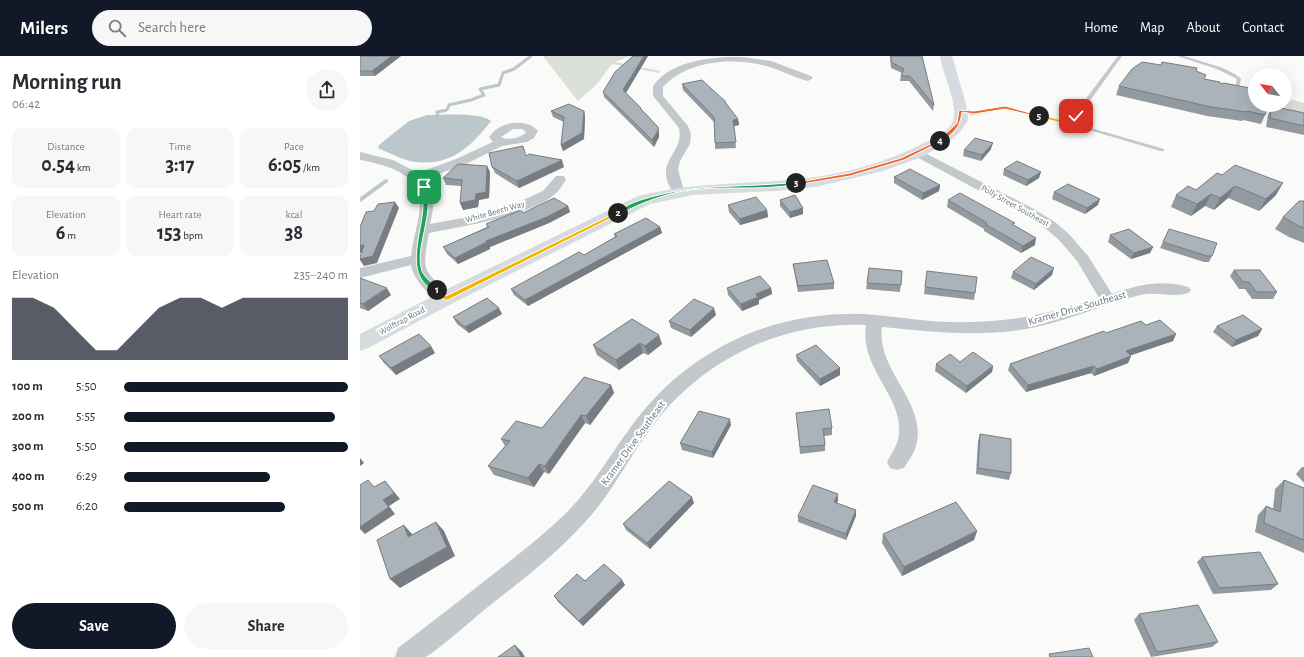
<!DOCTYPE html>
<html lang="en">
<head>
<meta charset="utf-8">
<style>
	body { margin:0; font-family:"Alegreya Sans",sans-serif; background:#f7f7f7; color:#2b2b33; height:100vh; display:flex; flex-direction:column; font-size:15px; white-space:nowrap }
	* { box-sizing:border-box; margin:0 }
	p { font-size:13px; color:#7c7c81 }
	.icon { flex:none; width:22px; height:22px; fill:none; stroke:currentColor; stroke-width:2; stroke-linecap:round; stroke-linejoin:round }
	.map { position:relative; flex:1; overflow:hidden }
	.details { display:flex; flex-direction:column; background:#fff; width:360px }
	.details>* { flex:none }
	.needle { width:26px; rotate:301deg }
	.controls { position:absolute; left:888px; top:12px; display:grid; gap:8px }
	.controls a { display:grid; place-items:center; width:44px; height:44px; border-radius:50%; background:#fff; box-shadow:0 4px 16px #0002; font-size:20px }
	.pin { position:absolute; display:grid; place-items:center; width:34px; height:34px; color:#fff; margin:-17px; border-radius:8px; box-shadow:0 2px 6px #0006 }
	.km { position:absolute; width:20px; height:20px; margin:-10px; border-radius:50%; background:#222; color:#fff; font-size:11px; line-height:20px; text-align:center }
	.round { display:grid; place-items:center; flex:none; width:42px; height:42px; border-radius:21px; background:#f7f7f7 }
	.headline { display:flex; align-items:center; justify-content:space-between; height:68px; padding:0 12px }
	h1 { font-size:22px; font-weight:700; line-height:30px }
	.figures { display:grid; grid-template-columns:repeat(3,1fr); gap:6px; height:68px; padding:4px 12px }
	.figures div { display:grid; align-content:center; border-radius:10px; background:#f7f7f7; text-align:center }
	.figures b { font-size:20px; font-weight:700 }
	.figures small { font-size:11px; font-weight:400 }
	.figures p { font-size:11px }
	.chart { height:112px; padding:8px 12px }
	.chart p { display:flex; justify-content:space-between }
	.chart svg { width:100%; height:72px; margin-top:4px; fill:#111827; opacity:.7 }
	.cta { display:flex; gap:8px; margin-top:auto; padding:8px 12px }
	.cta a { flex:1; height:46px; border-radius:24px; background:#111827; color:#fff; font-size:16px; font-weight:700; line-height:46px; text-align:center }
	.cta a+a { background:#f7f7f7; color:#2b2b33 }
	ul { padding:0 12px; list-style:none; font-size:13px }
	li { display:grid; grid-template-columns:64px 48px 1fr; align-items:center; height:30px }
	li i { height:10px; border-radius:5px; background:#111827 }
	header { display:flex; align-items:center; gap:24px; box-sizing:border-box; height:56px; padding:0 20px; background:#111827; color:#fff }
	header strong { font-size:19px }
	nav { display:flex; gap:22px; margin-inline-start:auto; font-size:14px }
	.search { width:280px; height:36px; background:#f7f7f7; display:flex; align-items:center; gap:10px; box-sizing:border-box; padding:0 14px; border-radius:22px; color:#7c7c81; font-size:15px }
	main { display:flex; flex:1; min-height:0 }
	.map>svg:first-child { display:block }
</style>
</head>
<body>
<header>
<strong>Milers</strong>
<div class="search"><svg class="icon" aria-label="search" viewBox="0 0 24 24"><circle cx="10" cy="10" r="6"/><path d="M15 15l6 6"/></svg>Search here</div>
<nav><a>Home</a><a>Map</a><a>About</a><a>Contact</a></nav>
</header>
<main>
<section class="details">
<div class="headline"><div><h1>Morning run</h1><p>06:42</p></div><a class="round"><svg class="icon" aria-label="share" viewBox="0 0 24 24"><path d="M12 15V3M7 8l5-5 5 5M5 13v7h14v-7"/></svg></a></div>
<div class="figures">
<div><p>Distance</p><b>0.54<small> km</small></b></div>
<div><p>Time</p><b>3:17</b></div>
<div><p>Pace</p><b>6:05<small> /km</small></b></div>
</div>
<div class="figures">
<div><p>Elevation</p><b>6<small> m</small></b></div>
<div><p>Heart rate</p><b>153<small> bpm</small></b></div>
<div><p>kcal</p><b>38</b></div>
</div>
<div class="chart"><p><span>Elevation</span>235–240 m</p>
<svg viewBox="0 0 160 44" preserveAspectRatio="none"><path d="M0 44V6L10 6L20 12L30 25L40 38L50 38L60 25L70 12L80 6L90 6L100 12L110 6L120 6L130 6L140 6L150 6L160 6V44z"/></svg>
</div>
<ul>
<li><b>100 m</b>5:50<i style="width:100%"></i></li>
<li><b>200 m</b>5:55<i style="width:94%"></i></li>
<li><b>300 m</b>5:50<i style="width:100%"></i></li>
<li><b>400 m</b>6:29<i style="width:65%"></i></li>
<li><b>500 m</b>6:20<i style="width:72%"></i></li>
</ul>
<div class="cta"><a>Save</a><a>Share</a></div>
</section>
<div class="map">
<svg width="944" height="601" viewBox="0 0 944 601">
	<rect width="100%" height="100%" fill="#fafaf8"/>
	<g fill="#dadfd7">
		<path d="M183,0H271L255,6L301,15L299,17L252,8L237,28L218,45Z"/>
		<path d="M932,44L944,47V58L923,51Z"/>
	</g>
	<path fill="#bbc7cb" d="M67,59C82,59 121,56 131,65C112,90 91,110 56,106C44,105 30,97 18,92L19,89L49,65Z"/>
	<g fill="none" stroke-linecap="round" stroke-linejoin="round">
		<path stroke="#bbc7cb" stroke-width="3" d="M73,62L78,60L77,56L87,54L89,49L111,44L124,39L120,33L139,29L143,17L154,13L171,0"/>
		<path stroke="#bbc7cb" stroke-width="4" d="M0,144L26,125"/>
		<g fill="#c3c8cc" fill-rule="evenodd">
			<path d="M758,0H762L719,60V66L724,70L804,93V95H800L719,71L645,53L614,59L597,55L600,53L614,55L645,51L714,67L713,60Z"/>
			<path d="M817,0H824L860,11L875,18L881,23L879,32L877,33L875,32L877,23L857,13Z"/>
		</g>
		<g fill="#c3c8cc" fill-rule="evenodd">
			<path d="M366,1H382L411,5L451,20L453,22L448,25C435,22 423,15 410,11C376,1 329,3 303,31V40L328,70L331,78L330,88L320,105L318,113L324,135L322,138H314C291,105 325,98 319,72L293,40V30C310,7 340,3 366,1Z"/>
			<path d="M152,67C162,66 171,67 178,75L174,82L167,86L142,90L104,109L64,123C76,137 74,152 70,168L124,158L152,149L183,135L196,120H204L206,123C203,128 200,134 195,138C171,160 102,170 69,177C62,215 62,214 91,238L94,242L91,246C76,250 53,224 51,209L0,222V212L51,200C53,183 59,166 60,149C62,118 24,108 0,104V96L33,104L58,117L96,103L133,86L129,81C136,72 142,69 152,67ZM153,73H162L166,76C161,82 148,85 141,81Z"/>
			<path d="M557,93L672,152L695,166L709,178L728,200L752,238C777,229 802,223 828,231L831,234L828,237C813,242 796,235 780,239C745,248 712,263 676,271C624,282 574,276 522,271C516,315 568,346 556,390C554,398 548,405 544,412L537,414L530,412L527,406C532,396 538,389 539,378C543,340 499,312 506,269C421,265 341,304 291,372C270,400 255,431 233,457C201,495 162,524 124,554C116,561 71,600 65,601C55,601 44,601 35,601L38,592C68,569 98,546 127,523C154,502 180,482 204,459C231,433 248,402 270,372C307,320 362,281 425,266C455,259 486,256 516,259C541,261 566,266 591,266C645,268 688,258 739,242L717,205L699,184L685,172L662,158L553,99L551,97L553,95Z"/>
		</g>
		<path fill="#d6dbdf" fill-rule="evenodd" d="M580,0H592L606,48L608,62L607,66L599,77L591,84L562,101L523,115L455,131L416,135L333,139L290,148L93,247L8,292L0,295V278L79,237L278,140C325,128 368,128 416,125C467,122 517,111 562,88C573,83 589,76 593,65C599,49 582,17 580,0Z"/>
	</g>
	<g fill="#929a9f">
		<path d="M0,0H41L15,20H0Z"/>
		<path d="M273,0H288L266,37L298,71L299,77V81L294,91L244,41L243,36Z"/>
		<path d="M530,0H562L574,49L573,55L549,25H540L541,20L542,17L531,12Z"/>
		<path d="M836,16L844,23L861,28L905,59L901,68L883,64L882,65L847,60L756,39L759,30Z"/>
		<path d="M322,28L366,46V48L378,63L379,69L374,70L376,92L355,93V87L354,66L323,34Z"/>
		<path d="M912,50L944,57V79L906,71L908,59Z"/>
		<path d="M191,55H224L225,61L224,83L203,95L201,89L204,66L193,61Z"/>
		<path d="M631,93L621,105L603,100L604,94Z"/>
		<path d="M166,100L204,111L159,132L135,117L132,111Z"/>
		<path d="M127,110L130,116L129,142L119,144L118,151L103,154L101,130L86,129L83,122Z"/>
		<path d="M644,113L679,122L666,130L643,119Z"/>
		<path d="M857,117L916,139L899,155L868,142L854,154L845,150L831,160L811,151L816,139L836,134Z"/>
		<path d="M534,121L580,129L579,135L562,144L534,127Z"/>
		<path d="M694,136L738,149L725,158L692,143Z"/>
		<path d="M420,144L443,152V158L430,162L420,150Z"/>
		<path d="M588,144L655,170L675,189L661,197L624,175V173L587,151Z"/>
		<path d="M944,145V187L929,181L915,173L923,161Z"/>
		<path d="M368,149L407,154L408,161L380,169L369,156Z"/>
		<path d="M208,150L210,156L189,167L130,191V193L98,208L87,198L83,191L127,171L126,168L163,157Z"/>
		<path d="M300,171L302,177L168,250L154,239L151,233L224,199L255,181L254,178Z"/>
		<path d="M809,173L852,200L849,206H844L800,192Z"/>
		<path d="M750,179L793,191L790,197L771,203L748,186Z"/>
		<path d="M433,208L474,227V233L438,236L434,214Z"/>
		<path d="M874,214L917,236L913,243H892L885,233H879L870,220Z"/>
		<path d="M542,215L540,236L506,233L507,227Z"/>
		<path d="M567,215L615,237L614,244L564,238Z"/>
		<path d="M653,216L692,219L674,234L651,222Z"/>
		<path d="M0,222L31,239L8,255L0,252Z"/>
		<path d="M367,232H411L412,238L399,244V248L382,255L368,239Z"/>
		<path d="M142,258L109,277L97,268L93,261Z"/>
		<path d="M356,259L331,281L311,272L309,265Z"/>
		<path d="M272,263L302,288L288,299L283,297L259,314L237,299L233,289Z"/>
		<path d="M786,269L816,278L813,285L771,299V300L768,307L734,320L731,317L666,336L648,314L650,308L746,277Z"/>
		<path d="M857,270L902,273L898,280L872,291L853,276Z"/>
		<path d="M75,297L36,319L24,307L19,300Z"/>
		<path d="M436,299L480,312V319L460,330L437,305Z"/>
		<path d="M600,306L633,310L632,316L606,337L575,315L576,308Z"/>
		<path d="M251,329L254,337L230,369L225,367L189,418L184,416L174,431L134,419L128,410L145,390L141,383L182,372Z"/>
		<path d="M437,363L472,372V379L464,380L465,389V395L440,398Z"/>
		<path d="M371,369L353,402L322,394L320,387Z"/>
		<path d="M620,378L651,417L649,424L616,418L618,385Z"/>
		<path d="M942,411H944V427L936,418Z"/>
		<path d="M924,424L944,432V497L895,476L898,459L906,450L913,453L915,433Z"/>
		<path d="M478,445L476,447L496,454V460L486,484L438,466V460Z"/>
		<path d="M334,447L290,493L266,474L263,468Z"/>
		<path d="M617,475L614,484L542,520L522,487L523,478Z"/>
		<path d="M842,501L918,528L911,534L853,538L837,506Z"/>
		<path d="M262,524L265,529L223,570L198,546L194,540L225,525Z"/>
		<path d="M779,558L858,586L852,591L791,601L774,564Z"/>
	</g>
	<g fill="#777d82">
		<path d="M32,0H41L15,20L12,15Z"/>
		<path d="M284,0H288L264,40L263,34Z"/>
		<path d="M224,55L225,61L224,83L203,95L201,89Z"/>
		<path d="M378,63L379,69L374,70L376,92L373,64Z"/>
		<path d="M298,71L299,77V81L294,91L292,84Z"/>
		<path d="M633,87L631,93L621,105L622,99Z"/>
		<path d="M202,104L204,111L159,132L157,125Z"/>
		<path d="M127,110L130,116L129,142L119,144L118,151L103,154L100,147L116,138Z"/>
		<path d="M681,116L679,122L666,130L668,124Z"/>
		<path d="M923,127L916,139L899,155L906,143Z"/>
		<path d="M580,129L579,135L562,144L563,137Z"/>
		<path d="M875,130L868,142L854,154L860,142Z"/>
		<path d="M851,138L845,150L831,160L837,148Z"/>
		<path d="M740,143L738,149L725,158L727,152Z"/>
		<path d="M35,146L39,152L17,207L4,210L0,204V203Z"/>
		<path d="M208,150L210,156L189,167L130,191V193L98,208L95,202L126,185Z"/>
		<path d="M443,152V158L430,162V156Z"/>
		<path d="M407,154L408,161L380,169V163Z"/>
		<path d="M300,171L302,177L168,250L165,244Z"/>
		<path d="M676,182L675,189L661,197L663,190Z"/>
		<path d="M0,189H4L8,195L0,197Z"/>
		<path d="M793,191L790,197L771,203L774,197Z"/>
		<path d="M694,212L692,219L674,234L676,228Z"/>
		<path d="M27,232L31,239L8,255L3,248Z"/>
		<path d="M411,232L412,238L399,244V248L382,255L381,248L396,238Z"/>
		<path d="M139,252L142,258L109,277L105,271Z"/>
		<path d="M354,252L356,259L331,281L330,274Z"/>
		<path d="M902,273L898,280L872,291L876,284Z"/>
		<path d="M816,278L813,285L763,302L766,295Z"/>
		<path d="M299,279L302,288L288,299L285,290Z"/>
		<path d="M280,287L283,297L259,314L256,304Z"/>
		<path d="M71,290L75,297L36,319L31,312Z"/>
		<path d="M771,300L768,307L734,320L737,313Z"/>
		<path d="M633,310L632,316L606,337L607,330Z"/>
		<path d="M734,310L731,317L666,336L668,329Z"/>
		<path d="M480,312V319L460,330V323Z"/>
		<path d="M251,329L254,337L230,369L226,360Z"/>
		<path d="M221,359L225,367L189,418L185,410Z"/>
		<path d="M370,363L371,369L353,402L352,396Z"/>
		<path d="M0,402L4,407L0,410Z"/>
		<path d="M179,408L184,416L174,431L168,422Z"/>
		<path d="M25,425L40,443L29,450L35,458L5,478L0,473V471L23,444Z"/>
		<path d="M478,438V445L474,452V446Z"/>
		<path d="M332,441L334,447L290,493L287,487Z"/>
		<path d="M496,454V460L486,484V478Z"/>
		<path d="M76,466L84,475L95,500L40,532L30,523Z"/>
		<path d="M44,469L52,478L57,490L48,481Z"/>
		<path d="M617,475L614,484L542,520L544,511Z"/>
		<path d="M262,524L265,529L223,570L219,565Z"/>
		<path d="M155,589L162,596L165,601H161Z"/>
	</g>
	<g fill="#aab3b9" stroke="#777d82">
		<path d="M0,0H32L12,15H0Z"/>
		<path d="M273,0H284L263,34L281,52H280L298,71V75L292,84L243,36L255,16Z"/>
		<path d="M531,0H562L574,49L550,20H541L544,13L531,6Z"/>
		<path d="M782,6L801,9L802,6L837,12L836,15L846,19L844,23L860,26L861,28L864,27L895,33V49H908L905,59L887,55V56L851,51L759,30L772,13Z"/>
		<path d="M342,24L366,46H365L378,63L373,64L376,86L355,87L354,61L322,28Z"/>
		<path d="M209,48L224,55L222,77L201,89L204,61L191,55Z"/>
		<path d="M912,50L944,57V70L910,62Z"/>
		<path d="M615,82L633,87L622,99L604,94Z"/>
		<path d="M163,90L166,100L169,98L202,104L157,125L132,111L129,97Z"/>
		<path d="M657,105L681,116L668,124L644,113Z"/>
		<path d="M98,108L127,110L126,136L116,138L115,144L100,147L102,124L83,122Z"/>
		<path d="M875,109L923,127L906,143L875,130L860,142L851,138L837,148L816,139L828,130L836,134L857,117L862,119Z"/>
		<path d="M550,113L580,129L563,137L534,121Z"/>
		<path d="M708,128L740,143L727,152L694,136Z"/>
		<path d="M600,137L655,167L652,168L676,182L663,190L625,168L627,167L588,144Z"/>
		<path d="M435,139L443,152L430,156L420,144Z"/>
		<path d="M396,141L407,154L380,163L368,149Z"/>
		<path d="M194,142L208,150L187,161L126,185L127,186L95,202L83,191L129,171L126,168L161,154L163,157Z"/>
		<path d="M939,145H944V172L937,169L923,161Z"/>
		<path d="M35,146L13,200L0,203V201L4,189H0V171L6,156L14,155L18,148Z"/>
		<path d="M286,162L300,171L165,244L151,233L219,196L224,199L257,180L254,178Z"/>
		<path d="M769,173L793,191L774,197L750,179Z"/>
		<path d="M809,173L857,187L852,200H847L803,186Z"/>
		<path d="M671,201L694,212L676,228L653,216Z"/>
		<path d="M467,204L474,227L438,230L433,208Z"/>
		<path d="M509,212L542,215L541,229L507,227Z"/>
		<path d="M874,214H900L917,236H896L889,226H883Z"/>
		<path d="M567,215L617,221L615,237L565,231Z"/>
		<path d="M400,220L411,232L396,238L398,241L381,248L367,232Z"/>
		<path d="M0,222L27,232L3,248L0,247Z"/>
		<path d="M127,242L139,252L105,271L93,261Z"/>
		<path d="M334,243L354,252L330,274L309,265Z"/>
		<path d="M883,259L902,273L876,284L857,270Z"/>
		<path d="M272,263L299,279L285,290L280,287L256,304L233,289Z"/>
		<path d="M800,264L816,278L766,295L771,300L737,313L734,310L668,329L650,308L744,275L746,277L781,265L786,269Z"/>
		<path d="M59,278L71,290L31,312L19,300Z"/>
		<path d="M456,289L480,312L460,323L436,299Z"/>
		<path d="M613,296L633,310L607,330L576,308L590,298L600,306Z"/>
		<path d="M224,321L251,329L226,360L221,359L185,410L179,408L168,422L128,410L150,385L141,383L156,365L182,372Z"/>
		<path d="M469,353L472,372L463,373L465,389L440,391L436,357Z"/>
		<path d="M339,355L370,363L352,396L320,387Z"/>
		<path d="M620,378L651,383V417L618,412Z"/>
		<path d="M8,424L14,431L25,425L34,437L23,444L29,451L0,471V429Z"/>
		<path d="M924,424L944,432V484L904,467L906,450L920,456Z"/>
		<path d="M309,425L332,441L287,487L263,468Z"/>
		<path d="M453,429L478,438L474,446L496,454L486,478L438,460Z"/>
		<path d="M596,446L617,475L544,511L523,478Z"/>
		<path d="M76,466L87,491L30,523L17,484L44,469L48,481Z"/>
		<path d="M900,496L918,528L859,532L842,501Z"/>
		<path d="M244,508L262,524L219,565L194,540L217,518L225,525Z"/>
		<path d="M838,549L858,586L797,596L779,558Z"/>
		<path d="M155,589L161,601H138Z"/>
		<path d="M729,592L733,601H690L689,598Z"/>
	</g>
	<path fill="#22a559" stroke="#fff" d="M64,130L66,131C75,158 54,192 62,215C65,222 73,228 79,233V236H77C35,218 72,163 61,131Z"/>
	<path fill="#f5b400" stroke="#fff" d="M257,156L261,157L88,244H84L74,234L79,233L86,240Z"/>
	<path fill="#22a559" stroke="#fff" d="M436,126L438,128C398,136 357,128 318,136C297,141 279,148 260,158L256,157C266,148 282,143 295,140C342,127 388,132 436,126Z"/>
	<path fill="#f0652b" stroke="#fff" d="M579,84L582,85L544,104L490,120L436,129L433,127L490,117L541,102Z"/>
	<path fill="#f0652b" stroke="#fff" d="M645,50L681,60L679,61L645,53L614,58L602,56C600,72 594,76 582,86L578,85L597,67L599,54L614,55Z"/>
	<path fill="#f5b400" stroke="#fff" d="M679,58L715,68L714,60L717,59L718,66L724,71L722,72L678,61Z"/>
	<g text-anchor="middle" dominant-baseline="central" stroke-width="4" stroke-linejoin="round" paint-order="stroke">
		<g font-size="9" fill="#657683" stroke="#fff">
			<text transform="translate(655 150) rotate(29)">Polly Street Southeast</text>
			<text transform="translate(135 156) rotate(-16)">White Beech Way</text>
			<text transform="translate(42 265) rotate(-28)">Wolftrap Road</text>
		</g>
		<g font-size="11" fill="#657683" stroke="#fff">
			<text transform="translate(717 252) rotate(-16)">Kramer Drive Southeast</text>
			<text transform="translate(273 387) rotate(-54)">Kramer Drive Southeast</text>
		</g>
	</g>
</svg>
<div class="controls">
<a><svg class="needle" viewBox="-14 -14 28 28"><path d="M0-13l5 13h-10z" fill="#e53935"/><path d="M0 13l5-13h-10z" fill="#7c7c81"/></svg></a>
</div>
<div class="pin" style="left:64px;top:131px;background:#1e9e55"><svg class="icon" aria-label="arrive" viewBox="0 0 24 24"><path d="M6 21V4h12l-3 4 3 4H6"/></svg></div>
<div class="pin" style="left:716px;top:60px;background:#d93025"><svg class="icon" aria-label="check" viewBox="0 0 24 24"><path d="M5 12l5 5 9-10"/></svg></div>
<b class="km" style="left:77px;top:234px">1</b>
<b class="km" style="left:258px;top:157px">2</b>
<b class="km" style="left:436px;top:127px">3</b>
<b class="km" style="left:580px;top:85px">4</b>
<b class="km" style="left:679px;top:60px">5</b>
</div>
</main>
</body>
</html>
